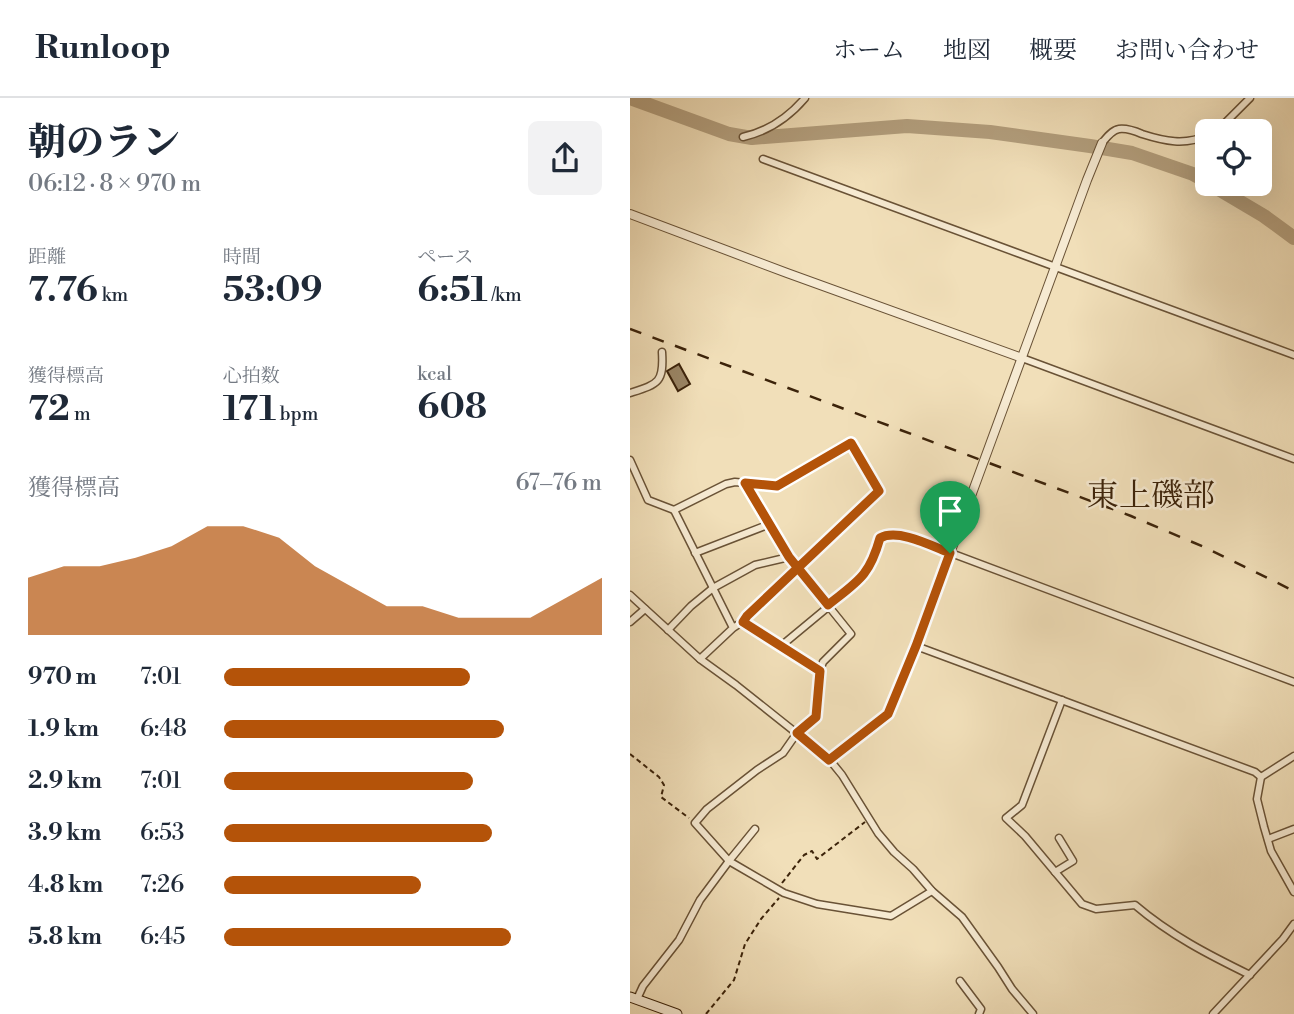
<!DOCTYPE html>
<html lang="ja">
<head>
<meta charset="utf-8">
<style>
	body { margin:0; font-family:"Libre Bodoni","Noto Serif JP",serif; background:#f2f2f3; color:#1f2937; height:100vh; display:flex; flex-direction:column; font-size:26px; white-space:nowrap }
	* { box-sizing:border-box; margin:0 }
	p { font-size:23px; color:#747a83 }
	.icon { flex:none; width:38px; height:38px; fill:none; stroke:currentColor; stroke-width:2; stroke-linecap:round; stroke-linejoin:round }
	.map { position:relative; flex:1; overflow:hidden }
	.drawer { display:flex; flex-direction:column; background:#fff; width:630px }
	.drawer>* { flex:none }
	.fabs { position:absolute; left:565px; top:21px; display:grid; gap:14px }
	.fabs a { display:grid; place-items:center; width:77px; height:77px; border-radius:10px; background:#fff; box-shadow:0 7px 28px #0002; font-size:35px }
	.pin { position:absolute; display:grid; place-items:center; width:60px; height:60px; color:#fff; margin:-72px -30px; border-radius:50% 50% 50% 0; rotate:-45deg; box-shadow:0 0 7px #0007 }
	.pin .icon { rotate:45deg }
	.round { display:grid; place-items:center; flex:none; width:74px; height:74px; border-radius:10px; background:#f2f2f3 }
	.overview { display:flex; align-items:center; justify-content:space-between; height:119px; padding:0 28px }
	h1 { font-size:38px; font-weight:800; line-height:52px }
	.metrics { display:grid; grid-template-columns:repeat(3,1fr); gap:10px; height:119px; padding:7px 28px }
	.metrics div { display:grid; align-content:center }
	.metrics b { font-size:35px; font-weight:800 }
	.metrics small { font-size:19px; font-weight:400 }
	.metrics p { font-size:19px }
	.chart { height:196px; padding:14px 28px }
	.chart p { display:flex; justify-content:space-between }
	.chart svg { width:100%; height:126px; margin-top:7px; fill:#b45309; opacity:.7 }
	ul { padding:0 28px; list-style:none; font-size:23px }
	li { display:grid; grid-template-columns:112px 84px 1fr; align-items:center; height:52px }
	li i { height:18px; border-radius:9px; background:#b45309 }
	header { display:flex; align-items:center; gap:42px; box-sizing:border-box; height:98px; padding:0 35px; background:#fff; border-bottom:2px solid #e0e1e3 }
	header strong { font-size:33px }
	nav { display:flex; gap:38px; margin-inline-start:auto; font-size:24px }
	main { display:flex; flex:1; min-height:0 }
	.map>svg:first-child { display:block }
</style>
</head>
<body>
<header>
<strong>Runloop</strong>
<nav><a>ホーム</a><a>地図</a><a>概要</a><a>お問い合わせ</a></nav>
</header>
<main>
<section class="drawer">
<div class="overview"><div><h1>朝のラン</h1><p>06:12 · 8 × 970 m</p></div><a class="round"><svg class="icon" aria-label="share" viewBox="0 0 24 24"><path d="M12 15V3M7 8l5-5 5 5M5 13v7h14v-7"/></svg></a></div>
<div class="metrics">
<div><p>距離</p><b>7.76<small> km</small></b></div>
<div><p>時間</p><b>53:09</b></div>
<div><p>ペース</p><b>6:51<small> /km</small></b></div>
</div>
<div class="metrics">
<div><p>獲得標高</p><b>72<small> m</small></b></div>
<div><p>心拍数</p><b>171<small> bpm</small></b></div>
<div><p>kcal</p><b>608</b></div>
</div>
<div class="chart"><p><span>獲得標高</span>67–76 m</p>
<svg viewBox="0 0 160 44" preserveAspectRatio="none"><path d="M0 44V24L10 20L20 20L30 17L40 13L50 6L60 6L70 10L80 20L90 27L100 34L110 34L120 38L130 38L140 38L150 31L160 24V44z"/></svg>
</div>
<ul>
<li><b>970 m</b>7:01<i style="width:65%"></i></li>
<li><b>1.9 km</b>6:48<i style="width:74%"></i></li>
<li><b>2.9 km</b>7:01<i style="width:66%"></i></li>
<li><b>3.9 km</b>6:53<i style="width:71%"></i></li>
<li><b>4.8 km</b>7:26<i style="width:52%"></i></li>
<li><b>5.8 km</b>6:45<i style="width:76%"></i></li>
</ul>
</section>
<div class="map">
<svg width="664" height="916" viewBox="0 0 664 916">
	<rect width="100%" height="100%" fill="#f1dfb9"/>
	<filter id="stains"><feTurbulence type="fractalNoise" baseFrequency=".00286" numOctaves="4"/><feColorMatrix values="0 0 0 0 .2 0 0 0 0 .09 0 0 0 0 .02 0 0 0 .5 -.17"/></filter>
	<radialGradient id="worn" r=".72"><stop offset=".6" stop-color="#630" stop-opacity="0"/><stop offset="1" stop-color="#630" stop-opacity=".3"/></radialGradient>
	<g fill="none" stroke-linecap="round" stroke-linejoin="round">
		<g stroke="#b39f7e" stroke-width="14">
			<path d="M0,0L99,36L122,40L277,28L360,34L460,48L502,55L563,76L578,84"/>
			<path d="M580,86L634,118L664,140"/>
		</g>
	</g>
	<path fill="#9a8565" stroke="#3c230a" stroke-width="2" d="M49,266L60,286L48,293L37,273Z"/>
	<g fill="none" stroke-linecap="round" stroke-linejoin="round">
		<g stroke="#695236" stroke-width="9">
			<g id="minor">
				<path d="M584,33L591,29L620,0"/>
				<path d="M113,39C139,33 158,20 175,0"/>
				<path d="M472,45C476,40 482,32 489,31C497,30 505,33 512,36C534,43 555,48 578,37"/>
				<path d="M133,61L664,257"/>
				<path d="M392,260L664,361"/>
				<path d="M0,295C28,286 34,285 32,254"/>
				<path d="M0,362L18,402L44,412"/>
				<path d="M115,386L159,459"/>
				<path d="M65,455L140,426"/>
				<path d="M0,497L70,561L106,587L199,661L212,677L248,735L264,754L283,771L302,793L332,819L368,869L382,891L403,916"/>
				<path d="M0,524L15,511"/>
				<path d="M112,524L190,573"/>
				<path d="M151,548L233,480L244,461L250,440L258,436L281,440L664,584"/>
				<path d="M286,548L625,674L631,679"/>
				<path d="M70,561L103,530L112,524L249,393L221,345L147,388L105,384L96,386L44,412L103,530"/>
				<path d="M432,602L392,707L376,720L395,738L452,806L466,811L505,807C540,837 579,857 620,877"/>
				<path d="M664,658L631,679L627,701L634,729L641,753L664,794"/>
				<path d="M125,731L99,763L154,795L187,806L261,818L302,793"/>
				<path d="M638,741L664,731"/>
				<path d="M425,774L443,763L429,740"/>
				<path d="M330,883L351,911L349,916"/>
				<path d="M7,901L13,888L49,842L70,802L99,763L65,725L77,711L127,672L153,655L167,635L186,619L189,575L193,564L221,536L159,459L125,467L83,490L61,508L38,532"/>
				<path d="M583,916L653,841L664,826"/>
			</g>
		</g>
		<g stroke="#695236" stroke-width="10">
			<g id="tertiary">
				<path d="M0,116L157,175L392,260"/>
				<path d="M199,661L258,616L286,548L457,82L472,45"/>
			</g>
		</g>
		<g stroke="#3c230a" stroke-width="11">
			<path id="secondary" d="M0,899L47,916"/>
		</g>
		<g stroke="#3c230a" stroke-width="2" stroke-dasharray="5 3.5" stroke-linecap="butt">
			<path d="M0,656L29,679L34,687L31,699L59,720"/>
			<path d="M152,785L174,757L182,753L187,761L235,724"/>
			<path d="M76,916L104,882L115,846L131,821L149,800"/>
		</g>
		<use href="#minor" stroke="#f6ead2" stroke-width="6"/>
		<use href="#tertiary" stroke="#f6ead2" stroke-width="8"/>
		<use href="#secondary" stroke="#f6ead2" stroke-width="9"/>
		<path stroke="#3c230a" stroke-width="2.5" stroke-dasharray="12 12" stroke-linecap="butt" d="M0,231L501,418L574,449L664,493"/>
	</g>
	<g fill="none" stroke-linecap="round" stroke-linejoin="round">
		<g stroke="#fff" stroke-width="14">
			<path id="route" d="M320,455C302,448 268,430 250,440C239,479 228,483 198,507L159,459L115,385L147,388L221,345L249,393L117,518L113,524L190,573L186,619L167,635L199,662L258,616L286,548L320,455"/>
		</g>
		<use href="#route" stroke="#b45309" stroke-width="9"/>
	</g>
	<g text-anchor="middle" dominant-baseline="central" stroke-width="5" stroke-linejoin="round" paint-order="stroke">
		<g font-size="32" fill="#3c230a" stroke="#f6ead2">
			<text x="521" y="398">東上磯部</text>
		</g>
	</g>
	<rect width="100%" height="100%" filter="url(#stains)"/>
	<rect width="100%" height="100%" fill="url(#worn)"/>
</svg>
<div class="fabs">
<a><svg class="icon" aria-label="locate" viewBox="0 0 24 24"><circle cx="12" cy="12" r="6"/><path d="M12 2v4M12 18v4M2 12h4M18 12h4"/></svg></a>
</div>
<div class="pin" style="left:320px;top:455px;background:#1e9e55"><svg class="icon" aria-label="arrive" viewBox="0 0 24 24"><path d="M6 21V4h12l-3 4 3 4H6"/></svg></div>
</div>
</main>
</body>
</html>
